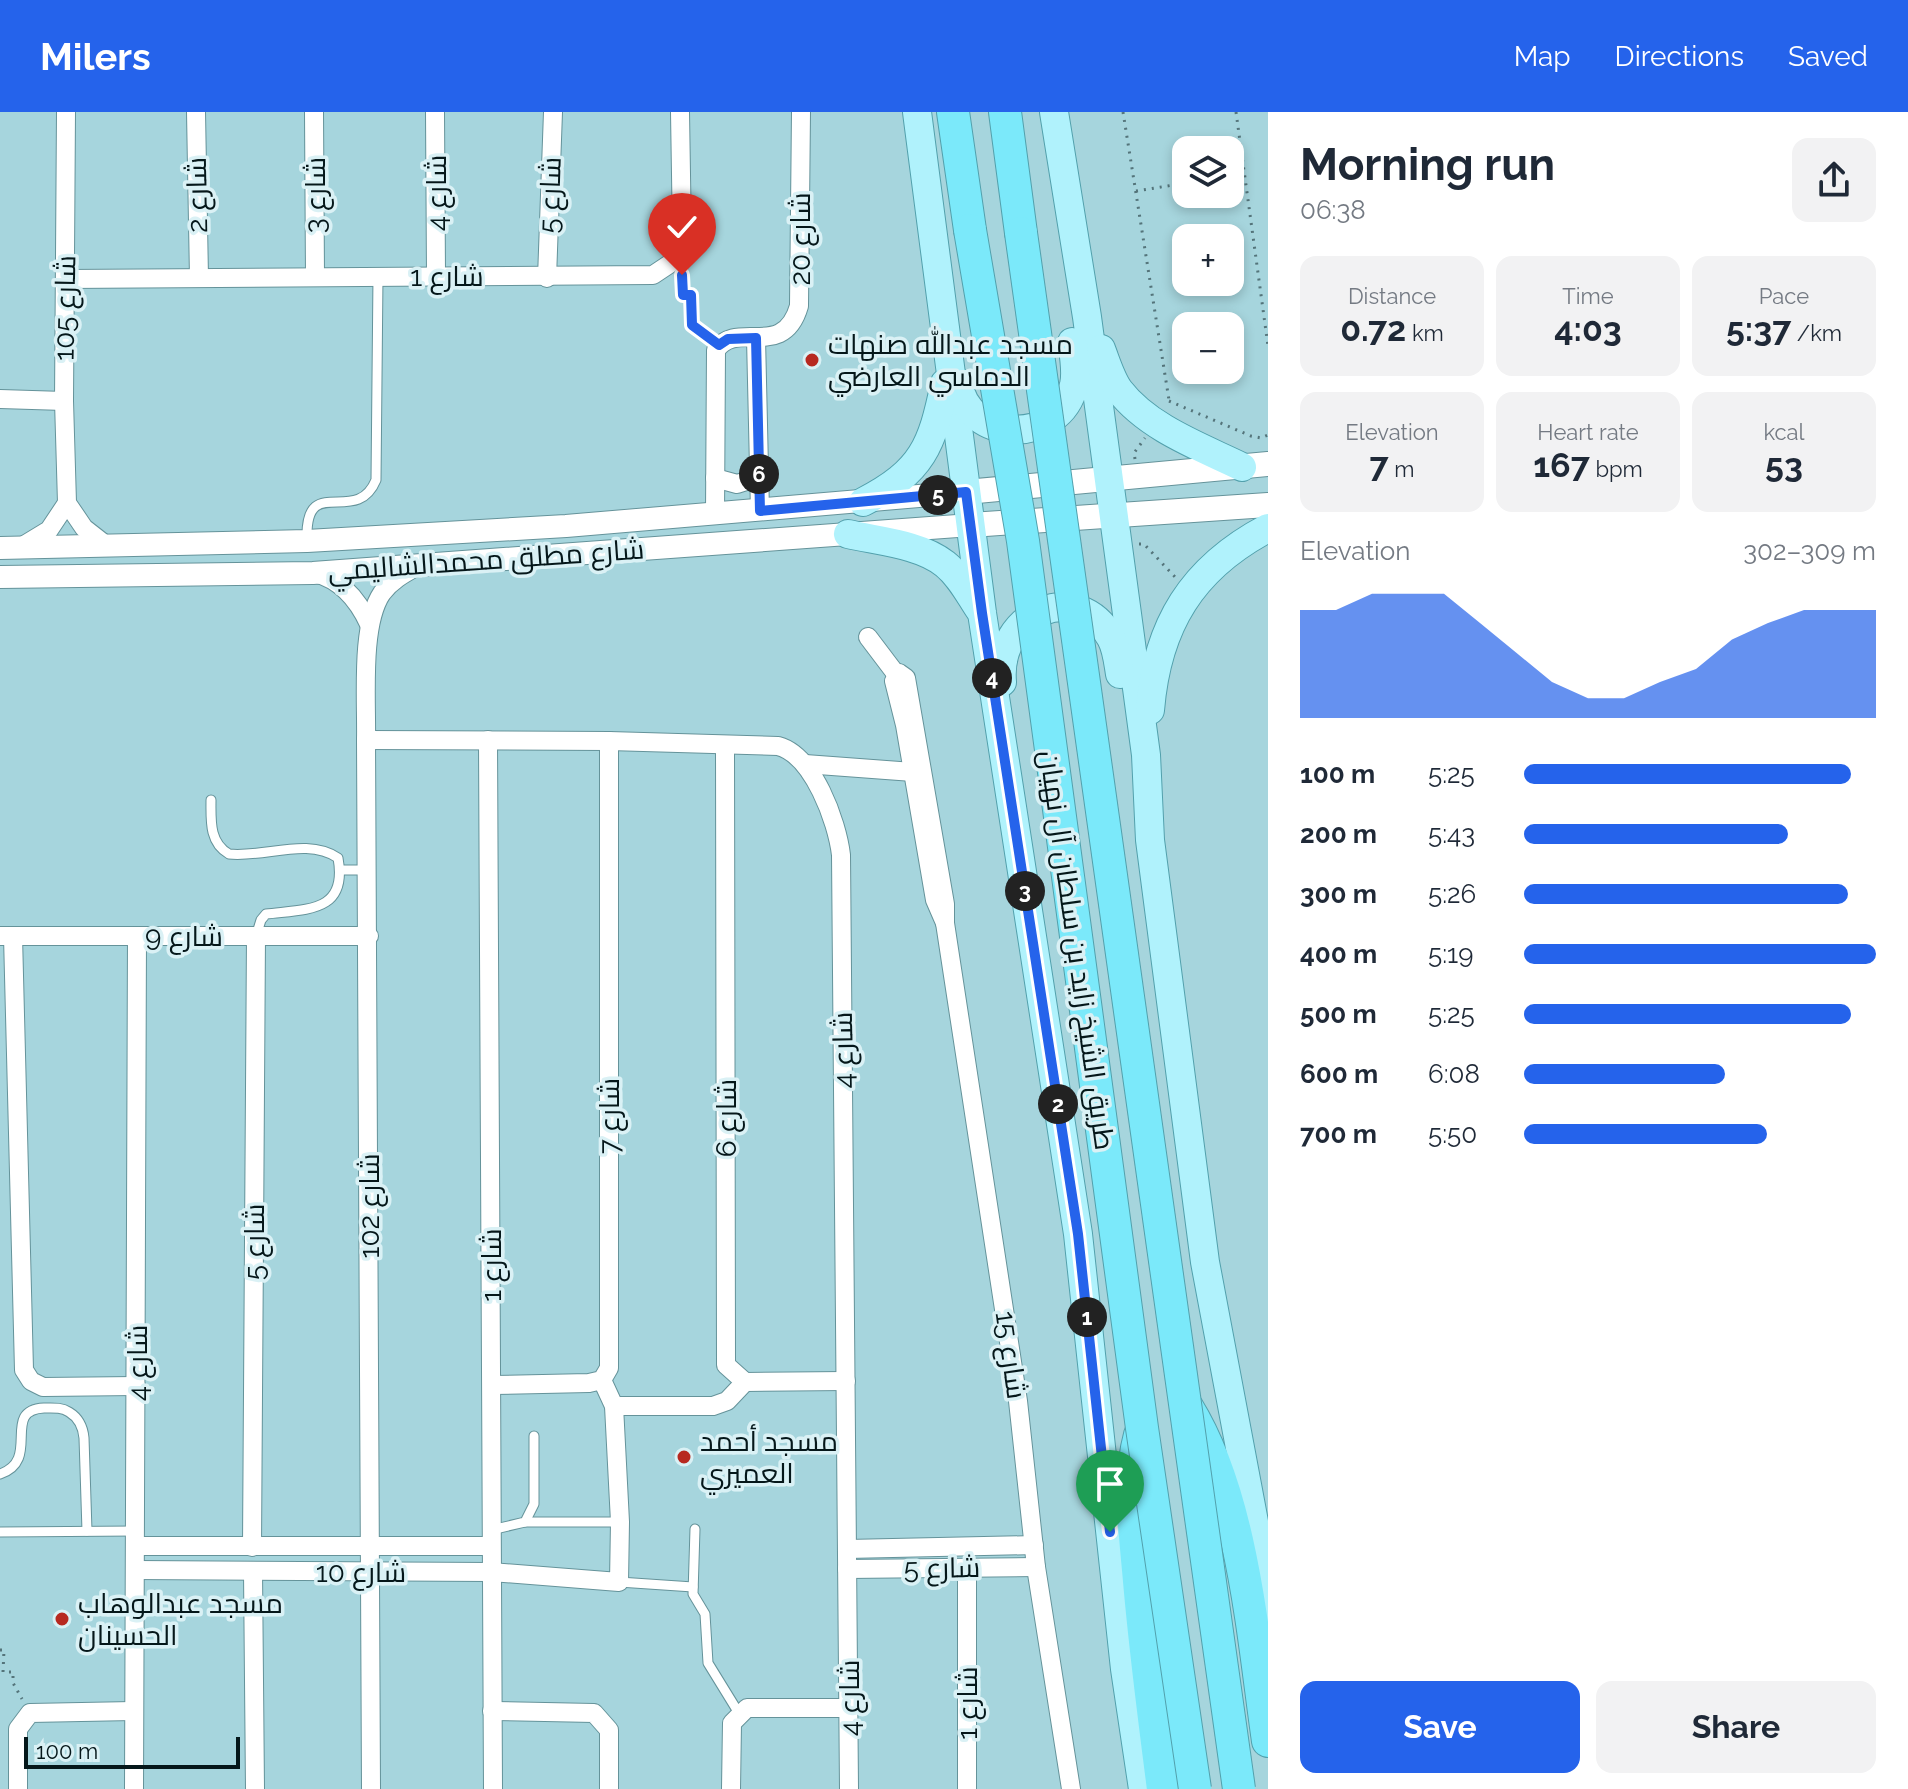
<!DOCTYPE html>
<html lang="en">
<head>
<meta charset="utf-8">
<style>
	body { margin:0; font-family:Raleway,Cairo,sans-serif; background:#f2f2f3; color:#1f2937; height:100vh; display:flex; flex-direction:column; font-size:30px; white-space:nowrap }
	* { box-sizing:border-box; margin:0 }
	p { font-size:26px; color:#747a83 }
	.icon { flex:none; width:44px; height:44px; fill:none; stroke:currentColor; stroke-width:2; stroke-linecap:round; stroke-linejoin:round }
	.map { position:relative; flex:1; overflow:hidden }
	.details { display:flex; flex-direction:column; background:#fff; width:640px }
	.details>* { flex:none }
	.tools { position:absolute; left:1172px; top:24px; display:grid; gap:16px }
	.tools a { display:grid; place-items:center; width:72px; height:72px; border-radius:16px; background:#fff; box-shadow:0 4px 12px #0003; font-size:40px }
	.scale { position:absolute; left:24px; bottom:20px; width:216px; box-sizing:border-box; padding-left:8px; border:4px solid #05171a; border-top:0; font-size:22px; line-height:28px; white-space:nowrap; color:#05171a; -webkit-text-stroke:6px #daf1f5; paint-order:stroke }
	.pin { position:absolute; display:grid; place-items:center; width:68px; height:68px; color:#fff; margin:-82px -34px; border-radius:50% 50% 50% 0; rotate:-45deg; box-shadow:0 0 8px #0007 }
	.pin .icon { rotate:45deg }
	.km { position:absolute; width:40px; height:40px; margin:-20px; border-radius:50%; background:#222; color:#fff; font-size:22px; line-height:40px; text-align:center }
	.round { display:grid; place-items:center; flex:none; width:84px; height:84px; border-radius:16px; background:#f2f2f3 }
	.overview { display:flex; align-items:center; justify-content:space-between; height:136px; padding:0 32px }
	h1 { font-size:44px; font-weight:700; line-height:60px }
	.figures { display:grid; grid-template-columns:repeat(3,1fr); gap:12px; height:136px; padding:8px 32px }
	.figures div { display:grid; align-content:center; border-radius:16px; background:#f2f2f3; text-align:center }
	.figures b { font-size:34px; font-weight:700 }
	.figures small { font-size:22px; font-weight:400 }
	.figures p { font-size:22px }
	.chart { height:224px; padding:16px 32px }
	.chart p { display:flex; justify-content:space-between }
	.chart svg { width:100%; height:144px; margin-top:8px; fill:#2563eb; opacity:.7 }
	.primary-button { display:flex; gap:16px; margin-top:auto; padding:16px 32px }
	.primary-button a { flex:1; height:92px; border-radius:16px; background:#2563eb; color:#fff; font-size:32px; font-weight:700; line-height:92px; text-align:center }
	.primary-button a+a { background:#f2f2f3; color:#1f2937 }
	ul { padding:0 32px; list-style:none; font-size:26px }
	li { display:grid; grid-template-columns:128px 96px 1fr; align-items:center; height:60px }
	li i { height:20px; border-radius:10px; background:#2563eb }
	header { display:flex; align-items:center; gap:48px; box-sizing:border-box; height:112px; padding:0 40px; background:#2563eb; color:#fff }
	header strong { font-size:38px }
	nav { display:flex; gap:44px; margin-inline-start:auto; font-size:28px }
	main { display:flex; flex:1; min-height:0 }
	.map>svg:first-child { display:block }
</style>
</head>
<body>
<header>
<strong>Milers</strong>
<nav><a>Map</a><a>Directions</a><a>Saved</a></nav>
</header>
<main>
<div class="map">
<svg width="1268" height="1677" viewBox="0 0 1268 1677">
	<rect width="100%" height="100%" fill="#a6d5dd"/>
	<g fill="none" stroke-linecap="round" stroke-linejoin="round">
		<g stroke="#65939a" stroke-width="11">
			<g id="service">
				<path d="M307,427C305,359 356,416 376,368L378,164"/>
				<path d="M211,688C211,708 209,731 229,742C265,746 307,725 338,746C348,801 306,797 266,802L261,808L256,824"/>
				<path d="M340,758H368"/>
				<path d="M0,1362C42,1348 0,1298 44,1296C53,1296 61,1295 69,1300C79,1306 83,1315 84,1326L87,1419"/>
				<path d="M525,1410H620"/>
				<path d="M695,1417L693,1482L705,1502L708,1551L740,1603"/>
				<path d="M491,1418L525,1410L534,1392V1324"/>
				<path d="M0,1420L136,1419"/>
				<path d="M619,1470L693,1475"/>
			</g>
		</g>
		<g stroke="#65939a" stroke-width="20">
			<g id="minor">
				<path d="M66,0L64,289L67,391L84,416L107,434"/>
				<path d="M196,0L199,166"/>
				<path d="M314,0L315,165"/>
				<path d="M435,0L436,163"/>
				<path d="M547,166L553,0"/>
				<path d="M66,167L653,163L671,151L682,124L680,0"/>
				<path d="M756,226L760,399"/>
				<path d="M0,287L64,289"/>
				<path d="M715,366L737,372L759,365"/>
				<path d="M715,403L716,238C737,207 783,249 799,194L801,0"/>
				<path d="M21,435L49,418L67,391"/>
				<path d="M315,461C342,468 358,488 369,512"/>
				<path d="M868,525L896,562"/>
				<path d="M899,561L906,566L945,792V811L935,788L905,613L894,569Z"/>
				<path d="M366,628L609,629L778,634C813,643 837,709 841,743L849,1677"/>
				<path d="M488,628L493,1677"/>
				<path d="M725,633L726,1253L745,1270L846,1269"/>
				<path d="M805,652L913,660"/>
				<path d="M945,811L1018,1289L1036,1455L1071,1677"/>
				<path d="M0,824H369"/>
				<path d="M13,824L24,1258L31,1269L43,1275L136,1274"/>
				<path d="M492,1273L589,1271L602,1268L609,1256V629"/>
				<path d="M614,1294H713L727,1289L745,1270"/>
				<path d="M136,1434H490"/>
				<path d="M252,1435L256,824"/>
				<path d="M847,1437L1034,1433"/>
				<path d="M967,1456V1677"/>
				<path d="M847,1457L1036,1455"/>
				<path d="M136,1458L491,1460L619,1470L620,1410L614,1294L602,1268"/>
				<path d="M253,1459L255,1677"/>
				<path d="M492,1599L594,1601L609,1618V1677"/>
				<path d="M18,1677V1617L30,1601L133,1599"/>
				<path d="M134,1677L137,824"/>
				<path d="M371,1677L366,628C367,589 360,513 382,481C391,469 403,462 416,455"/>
				<path d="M731,1677L732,1611L747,1596H849"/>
			</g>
		</g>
		<g stroke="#65939a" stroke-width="24">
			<g id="tertiary">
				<path d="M0,436L307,429L566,414L966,380"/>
				<path d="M0,465L313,461L971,413"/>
			</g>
		</g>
		<g stroke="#65939a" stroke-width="26">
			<g id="secondary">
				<path d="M966,380L1268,352"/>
				<path d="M971,413L1268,393"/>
			</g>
		</g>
		<g stroke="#52a0ac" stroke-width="30">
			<g id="primary">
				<path d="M917,0L982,501L1078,1122L1125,1557L1143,1677"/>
				<path d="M1054,0L1087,205L1146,643L1150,728L1205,1150L1257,1426L1268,1505"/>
				<path d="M1101,237C1106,250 1111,267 1119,278C1148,316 1201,335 1242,355"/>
				<path d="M958,270C967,332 1060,334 1074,273C1077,260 1074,244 1072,230"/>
				<path d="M863,390C923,359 932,334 945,271"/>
				<path d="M848,422C878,429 920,432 945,452C960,464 969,482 979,497"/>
				<path d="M1002,570C996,500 1078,466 1111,526C1117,537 1118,550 1120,562"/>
				<path d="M1150,598C1157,513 1192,456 1268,416"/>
			</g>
		</g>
		<g stroke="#52a0ac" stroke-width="34">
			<g id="motorway">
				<path d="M953,0L970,118"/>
				<path d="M1005,0L1021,121"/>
				<path d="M1187,1295C1243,1385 1253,1525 1268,1629"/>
				<path d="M1140,1323C1127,1371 1135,1420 1139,1469C1145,1539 1154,1608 1163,1677"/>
			</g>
		</g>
		<g stroke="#54747a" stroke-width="3" stroke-dasharray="2 6" stroke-linecap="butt">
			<path d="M1123,0L1169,288"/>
			<path d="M1236,0L1268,234"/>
			<path d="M1230,63L1245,61"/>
			<path d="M1136,79L1186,71"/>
			<path d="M682,162L683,183H691L692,213L706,224"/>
			<path d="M1169,289L1251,324L1261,326L1268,323"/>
			<path d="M1135,347L1134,341L1145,326"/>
			<path d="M1139,432H1144L1176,466"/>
			<path d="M0,1538H4L3,1560H13V1571L22,1587"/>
		</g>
		<use href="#service" stroke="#fff" stroke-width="9"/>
		<use href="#minor" stroke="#fff" stroke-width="18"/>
		<use href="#tertiary" stroke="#fff" stroke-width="22"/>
		<use href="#secondary" stroke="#fff" stroke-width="24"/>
		<use href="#primary" stroke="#b0f2fc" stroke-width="28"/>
		<use href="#motorway" stroke="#7be9fa" stroke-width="32"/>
		<g stroke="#52a0ac" stroke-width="34" stroke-linecap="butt">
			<g id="motorway-bridge">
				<path d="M970,118L1023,429L1142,1316L1195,1677"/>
				<path d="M1021,121L1239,1677"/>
			</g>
		</g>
		<use href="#motorway-bridge" stroke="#7be9fa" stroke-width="32"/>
	</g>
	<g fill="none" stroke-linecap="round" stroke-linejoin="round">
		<g stroke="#fff" stroke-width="16">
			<path id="route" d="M682,163L683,183H691L692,213L719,233L728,227L756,226L760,399L966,380L982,501L1078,1122L1110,1420"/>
		</g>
		<use href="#route" stroke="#2563eb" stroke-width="10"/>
	</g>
	<g fill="#b72920" stroke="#daf1f5" stroke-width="3">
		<circle cx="812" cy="248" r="8"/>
		<circle cx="684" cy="1345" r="8"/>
		<circle cx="62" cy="1507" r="8"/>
	</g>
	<g text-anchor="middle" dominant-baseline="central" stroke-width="7" stroke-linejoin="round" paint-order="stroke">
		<g font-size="28" fill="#05171a" stroke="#daf1f5">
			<text transform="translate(436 81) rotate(-90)">شارع 4</text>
			<text transform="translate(197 83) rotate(-91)">شارع 2</text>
			<text transform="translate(315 83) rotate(-90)">شارع 3</text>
			<text transform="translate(550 83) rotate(-88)">شارع 5</text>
			<text transform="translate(800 127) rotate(-90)">شارع 20</text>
			<text x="447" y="164">شارع 1</text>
			<text transform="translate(65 196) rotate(-89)">شارع 105</text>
			<text transform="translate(486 448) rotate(-4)">شارع مطلق محمدالشاليمي</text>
			<text x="184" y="824">شارع 9</text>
			<text transform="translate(1077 838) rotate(82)">طريق الشيخ زايد بن سلطان آل نهيان</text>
			<text transform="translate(843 938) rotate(-91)">شارع 4</text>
			<text transform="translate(609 1004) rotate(-90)">شارع 7</text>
			<text transform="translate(726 1006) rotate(-90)">شارع 6</text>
			<text transform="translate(369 1094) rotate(-90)">شارع 102</text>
			<text transform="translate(254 1130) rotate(-90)">شارع 5</text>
			<text transform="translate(491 1153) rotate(-90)">شارع 1</text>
			<text transform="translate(1011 1243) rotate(82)">شارع 15</text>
			<text transform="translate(137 1251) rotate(-90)">شارع 4</text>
			<text transform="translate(942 1456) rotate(-1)">شارع 5</text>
			<text x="361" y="1460">شارع 10</text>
			<text transform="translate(849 1586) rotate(-90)">شارع 4</text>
			<text transform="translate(967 1591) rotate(-90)">شارع 1</text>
		</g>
		<g font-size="28" fill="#05171a" stroke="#daf1f5" text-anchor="start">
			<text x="828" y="232">مسجد عبدالله صنهات<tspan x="828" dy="32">الدماسي العارضي</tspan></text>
			<text x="700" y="1329">مسجد أحمد<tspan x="700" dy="32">العميري</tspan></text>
			<text x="78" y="1491">مسجد عبدالوهاب<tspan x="78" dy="32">الحسينان</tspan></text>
		</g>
	</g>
</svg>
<div class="tools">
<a><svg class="icon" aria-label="layers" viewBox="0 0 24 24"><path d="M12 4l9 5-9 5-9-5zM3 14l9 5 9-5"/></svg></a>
<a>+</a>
<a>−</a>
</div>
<div class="scale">100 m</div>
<div class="pin" style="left:1110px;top:1420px;background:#1e9e55"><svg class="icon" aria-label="arrive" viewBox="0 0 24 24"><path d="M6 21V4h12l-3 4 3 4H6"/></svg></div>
<div class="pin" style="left:682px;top:163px;background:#d93025"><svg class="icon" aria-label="check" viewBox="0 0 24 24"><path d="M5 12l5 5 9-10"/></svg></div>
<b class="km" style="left:1087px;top:1205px">1</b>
<b class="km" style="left:1058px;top:992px">2</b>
<b class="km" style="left:1025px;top:779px">3</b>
<b class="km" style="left:992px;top:566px">4</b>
<b class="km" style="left:938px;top:383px">5</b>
<b class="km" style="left:759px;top:362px">6</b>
</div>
<section class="details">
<div class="overview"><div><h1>Morning run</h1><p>06:38</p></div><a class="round"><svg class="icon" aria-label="share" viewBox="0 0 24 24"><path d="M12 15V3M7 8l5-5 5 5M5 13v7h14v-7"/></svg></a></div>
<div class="figures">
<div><p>Distance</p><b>0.72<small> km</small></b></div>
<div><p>Time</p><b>4:03</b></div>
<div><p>Pace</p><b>5:37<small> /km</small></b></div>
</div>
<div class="figures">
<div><p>Elevation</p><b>7<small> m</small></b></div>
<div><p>Heart rate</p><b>167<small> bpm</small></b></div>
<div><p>kcal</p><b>53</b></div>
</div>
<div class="chart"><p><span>Elevation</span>302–309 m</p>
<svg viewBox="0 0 160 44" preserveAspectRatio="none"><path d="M0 44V11L10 11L20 6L30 6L40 6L50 15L60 24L70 33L80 38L90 38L100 33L110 29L120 20L130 15L140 11L150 11L160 11V44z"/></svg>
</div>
<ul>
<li><b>100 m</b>5:25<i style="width:93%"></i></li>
<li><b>200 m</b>5:43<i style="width:75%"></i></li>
<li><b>300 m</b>5:26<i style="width:92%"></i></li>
<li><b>400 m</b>5:19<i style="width:100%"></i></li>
<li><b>500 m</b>5:25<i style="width:93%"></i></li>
<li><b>600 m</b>6:08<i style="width:57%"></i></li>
<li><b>700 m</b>5:50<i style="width:69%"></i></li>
</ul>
<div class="primary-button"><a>Save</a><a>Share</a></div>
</section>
</main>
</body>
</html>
